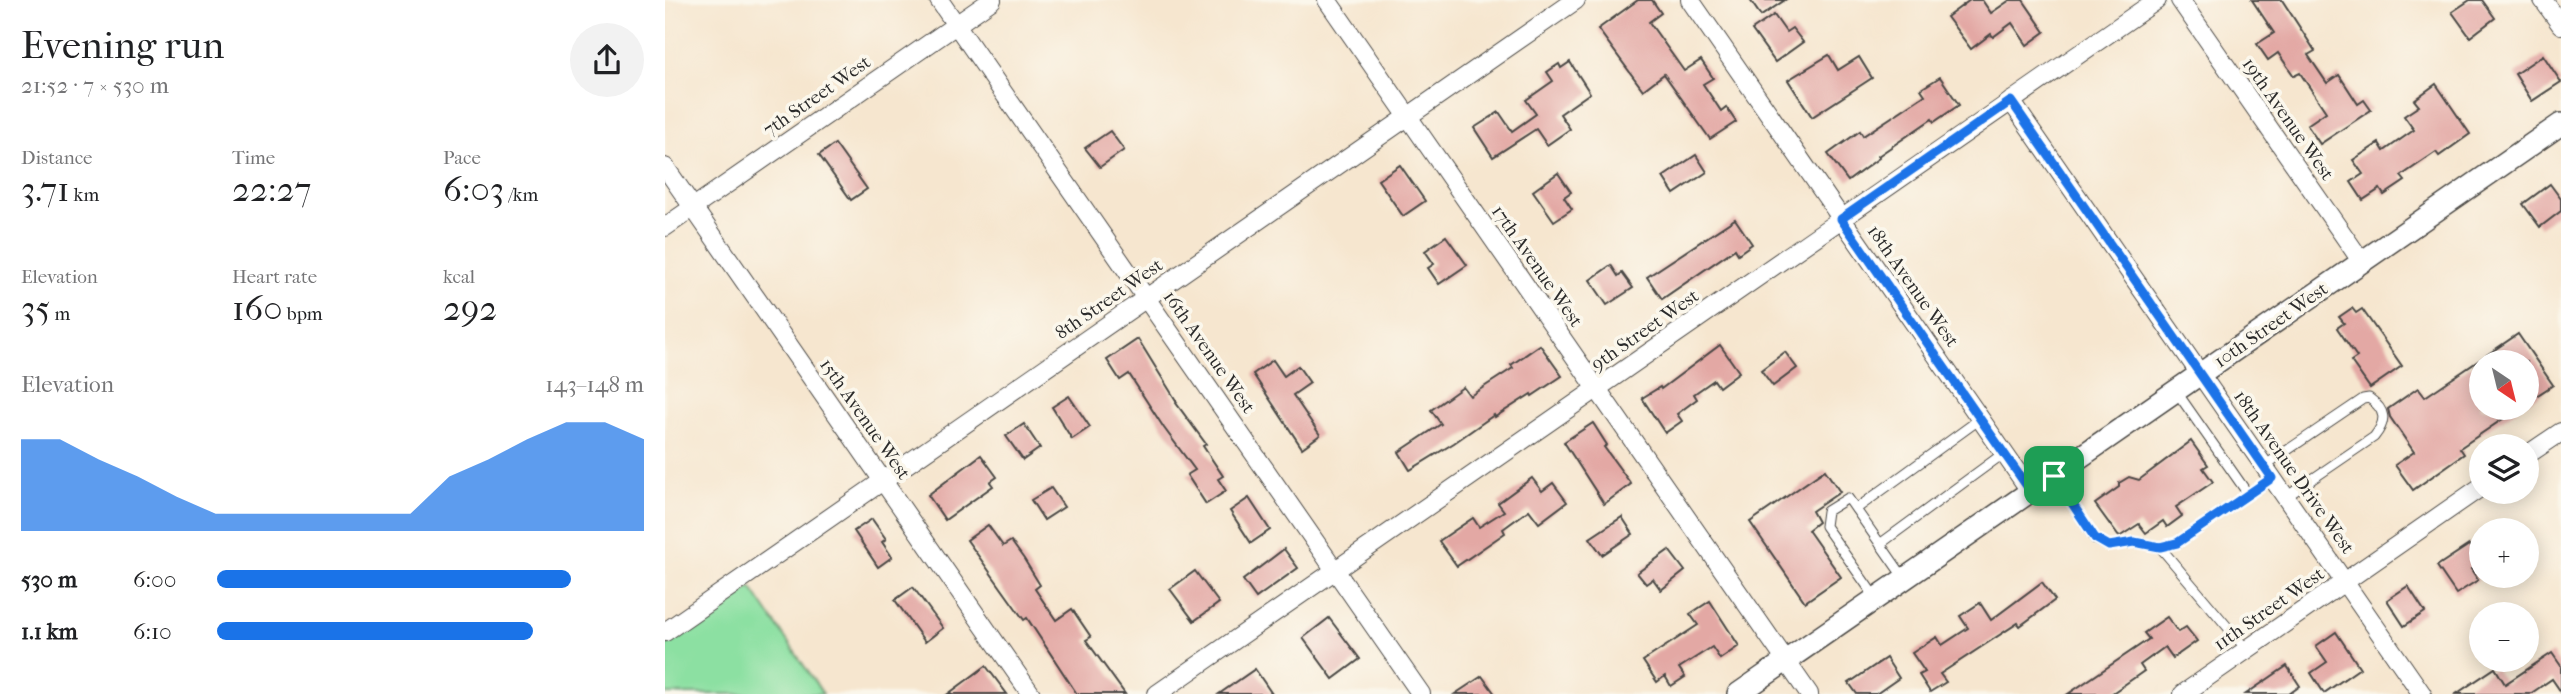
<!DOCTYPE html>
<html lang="en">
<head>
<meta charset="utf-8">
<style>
	body { margin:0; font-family:"IM FELL French Canon",serif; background:#f2f2f2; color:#202124; height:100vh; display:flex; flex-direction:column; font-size:26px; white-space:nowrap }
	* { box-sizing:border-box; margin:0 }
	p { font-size:23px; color:#757577 }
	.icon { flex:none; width:38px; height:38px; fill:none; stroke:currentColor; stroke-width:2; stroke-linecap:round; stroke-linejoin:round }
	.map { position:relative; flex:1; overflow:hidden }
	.panel { display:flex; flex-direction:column; background:#fff; width:665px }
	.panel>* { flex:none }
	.needle { width:46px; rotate:145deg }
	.fabs { position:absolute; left:1804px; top:350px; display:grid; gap:14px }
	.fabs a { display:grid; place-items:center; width:70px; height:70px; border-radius:50%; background:#fff; box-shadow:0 4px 18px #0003; font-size:35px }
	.pin { position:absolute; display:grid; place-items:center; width:60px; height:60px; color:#fff; margin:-30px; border-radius:14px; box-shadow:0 4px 10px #0006 }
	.round { display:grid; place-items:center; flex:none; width:74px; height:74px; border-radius:37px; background:#f2f2f2 }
	.headline { display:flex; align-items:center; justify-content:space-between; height:119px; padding:0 21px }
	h1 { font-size:38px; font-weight:600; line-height:52px }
	.stats { display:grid; grid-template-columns:repeat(3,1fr); gap:10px; height:119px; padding:7px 21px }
	.stats div { display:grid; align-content:center }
	.stats b { font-size:35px; font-weight:600 }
	.stats small { font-size:19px; font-weight:400 }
	.stats p { font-size:19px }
	.chart { height:196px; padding:14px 21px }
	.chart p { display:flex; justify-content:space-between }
	.chart svg { width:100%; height:126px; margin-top:7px; fill:#1a73e8; opacity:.7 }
	ul { padding:0 21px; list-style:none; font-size:23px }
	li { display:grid; grid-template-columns:112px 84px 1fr; align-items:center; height:52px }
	li i { height:18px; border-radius:9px; background:#1a73e8 }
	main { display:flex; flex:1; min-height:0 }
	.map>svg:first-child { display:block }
</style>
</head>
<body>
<main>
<section class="panel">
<div class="headline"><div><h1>Evening run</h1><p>21:52 · 7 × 530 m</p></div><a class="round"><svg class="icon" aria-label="share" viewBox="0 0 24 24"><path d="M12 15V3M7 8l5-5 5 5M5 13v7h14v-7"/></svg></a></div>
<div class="stats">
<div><p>Distance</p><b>3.71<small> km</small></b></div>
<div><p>Time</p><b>22:27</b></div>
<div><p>Pace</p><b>6:03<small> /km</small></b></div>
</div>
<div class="stats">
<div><p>Elevation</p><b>35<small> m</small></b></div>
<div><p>Heart rate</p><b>160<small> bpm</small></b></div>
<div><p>kcal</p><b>292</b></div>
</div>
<div class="chart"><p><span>Elevation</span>143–148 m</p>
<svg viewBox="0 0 160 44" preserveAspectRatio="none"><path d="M0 44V12L10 12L20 19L30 25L40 32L50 38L60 38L70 38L80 38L90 38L100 38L110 25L120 19L130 12L140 6L150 6L160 12V44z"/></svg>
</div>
<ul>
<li><b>530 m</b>6:00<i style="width:83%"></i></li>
<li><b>1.1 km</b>6:10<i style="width:74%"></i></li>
</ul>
</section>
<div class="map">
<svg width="1896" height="694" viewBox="0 0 1896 694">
	<rect width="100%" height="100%" fill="#fbf7ec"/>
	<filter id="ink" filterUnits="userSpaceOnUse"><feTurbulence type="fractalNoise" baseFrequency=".0143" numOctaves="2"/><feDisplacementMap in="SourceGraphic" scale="14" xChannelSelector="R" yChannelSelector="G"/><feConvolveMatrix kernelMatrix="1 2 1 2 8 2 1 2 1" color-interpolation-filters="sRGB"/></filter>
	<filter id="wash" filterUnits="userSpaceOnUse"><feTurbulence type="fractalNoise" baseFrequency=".00686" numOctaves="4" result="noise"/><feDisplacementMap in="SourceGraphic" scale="28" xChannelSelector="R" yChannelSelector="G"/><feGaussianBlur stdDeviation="1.57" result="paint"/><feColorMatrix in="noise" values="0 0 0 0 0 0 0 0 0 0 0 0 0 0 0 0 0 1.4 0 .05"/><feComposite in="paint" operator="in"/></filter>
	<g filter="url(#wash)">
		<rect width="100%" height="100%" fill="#f6e6cf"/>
		<path fill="#8ce0a2" stroke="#5c8666" stroke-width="2" d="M86,587L158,694H0V646Z"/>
		<g id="blocks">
			<g fill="#e3a8a4">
				<path d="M973,0H987L996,13L984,22L1019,71L1036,60L1048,78L1038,84L1056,111L1061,107L1071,122L1045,139L999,74L978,90L933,29Z"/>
				<path d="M1085,0H1120L1096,16Z"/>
				<path d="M1305,0H1317L1326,13L1345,0H1358L1380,32L1362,45L1347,23L1328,37L1326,34L1306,49L1282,17Z"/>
				<path d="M1587,0H1617L1650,51L1643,55L1662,83L1674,75L1693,104L1699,100L1706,110L1655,144L1642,125L1661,112L1635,73L1629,76L1613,53L1603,60L1592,44L1609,33Z"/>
				<path d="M1805,0H1817L1830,18L1805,37L1787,12Z"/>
				<path d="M1109,15L1121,32L1127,28L1138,42L1110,62L1087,30Z"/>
				<path d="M1164,55L1173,70L1194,57L1207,78L1147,117L1123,80Z"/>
				<path d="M1878,55L1896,82L1867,101L1850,74Z"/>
				<path d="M905,62L925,93L895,114L905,129L882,145L871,129L828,157L809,128L834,112L847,131L871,114L861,100L888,81L882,72L894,64L896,68Z"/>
				<path d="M1275,77L1294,105L1269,122L1267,119L1213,156L1214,158L1183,181L1163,154L1195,131L1198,136L1260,95L1256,89Z"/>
				<path d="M1771,84L1805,134L1774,156L1771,152L1736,176L1740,181L1719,195L1715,189L1698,200L1686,182L1698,174L1688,160L1714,143L1719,151L1749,130L1739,116L1754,106L1749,100Z"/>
				<path d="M445,131L459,150L435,167L420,148Z"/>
				<path d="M170,144L202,189L186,200L154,155Z"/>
				<path d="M1031,155L1042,172L1009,194L998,177Z"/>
				<path d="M735,165L760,201L738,216L713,180Z"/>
				<path d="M893,173L906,192L899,197L907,209L889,221L868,191Z"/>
				<path d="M1885,184L1896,199V211L1875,227L1858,204Z"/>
				<path d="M1070,219L1087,244L1073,254L1070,249L997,299L982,277Z"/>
				<path d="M781,236L802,265L774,284L763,268L769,264L760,251Z"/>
				<path d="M946,265L953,276L957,273L968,288L942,305L925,280Z"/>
				<path d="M1687,308L1691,313L1697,309L1737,366L1705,388L1686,361L1692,357L1672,328L1679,323L1674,317Z"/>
				<path d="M1853,334L1888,385L1862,402V362H1816V408H1854L1795,448L1799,454L1748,490L1730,465L1749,452L1725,417L1723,409L1753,388L1760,397Z"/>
				<path d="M473,339L512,402L511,403L541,444L538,446L558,476L553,479L561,491L541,504L522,475L530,470L499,428L464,374L455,380L442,360Z"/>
				<path d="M875,345L897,376L867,396L866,394L830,417L829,415L789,443L745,470L734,452L776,424L766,410L798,387L805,396L848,368L846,365Z"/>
				<path d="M1055,345L1074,372L1054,387L1049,380L1029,394L1032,399L1012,414L1017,421L1000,433L977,398L995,387L996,389Z"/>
				<path d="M1120,352L1132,368L1108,386L1096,370Z"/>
				<path d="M608,360L619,376L633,366L645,383L628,395L655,435L637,448L588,374Z"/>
				<path d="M404,396L425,427L407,439L387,407Z"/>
				<path d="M928,423L942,445L939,447L966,484L939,504L899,442Z"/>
				<path d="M359,424L375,448L358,460L341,436Z"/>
				<path d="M1526,441L1543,465L1538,468L1548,482L1511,507L1517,516L1502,527L1498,521L1481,533L1474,524L1454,537L1430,504L1454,487V483L1464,477L1474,480Z"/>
				<path d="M316,455L332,477L325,482L328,486L280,520L263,495Z"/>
				<path d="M1160,470L1175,492L1147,511L1153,522L1143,530L1176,577L1140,602L1085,522Z"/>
				<path d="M867,478L877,491L888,483L902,502L874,523L864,510L838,529L840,533L792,566L774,541L808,518L814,527L839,511L833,503Z"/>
				<path d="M386,488L399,507L379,520L366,500Z"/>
				<path d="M584,498L605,530L586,543L565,511Z"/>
				<path d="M957,517L968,534L937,555L925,538Z"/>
				<path d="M207,519L221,539L217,542L227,557L213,567L189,531Z"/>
				<path d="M323,525L338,546L346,541L359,559L375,585L370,589L391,620L407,609L426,637L421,640L460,694H412L362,618L359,620L302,540Z"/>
				<path d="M1804,545L1816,563L1806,569L1813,580L1791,594L1772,566Z"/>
				<path d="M619,549L633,568L591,598L578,580Z"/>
				<path d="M1004,550L1020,571L996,590L988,579L981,584L972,573Z"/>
				<path d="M530,571L554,603L529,621L505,589Z"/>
				<path d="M1377,582L1390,600L1355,626L1353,623L1275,674L1281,682L1265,692L1254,675L1260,672L1247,653L1272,637L1277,645L1303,628L1295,616L1315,603L1326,620Z"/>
				<path d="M1743,586L1760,612L1739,626L1722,600Z"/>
				<path d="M248,587L278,628L260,642L230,600Z"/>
				<path d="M1045,601L1074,646L1055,659L1047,647L1014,668L1020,677L1006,686L1000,676L992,682L978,661L1033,625L1025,614Z"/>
				<path d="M1502,617L1513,632L1521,627L1532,641L1508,658L1500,647L1475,665L1479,671L1446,694H1403L1484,639L1479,633Z"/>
				<path d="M664,618L695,659L668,679L638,638Z"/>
				<path d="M1671,632L1695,668L1659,693L1646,673L1662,662L1651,646Z"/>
				<path d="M1887,653L1896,666V692L1887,679L1865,694H1791L1830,668L1840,684Z"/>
				<path d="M1221,658L1234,678L1211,694H1192L1184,683Z"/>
				<path d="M321,666L342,694H283Z"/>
				<path d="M1622,666L1635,686L1624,694H1581Z"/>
				<path d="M590,669L607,694H554Z"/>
				<path d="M817,676L830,694H790Z"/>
			</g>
		</g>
	</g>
	<g filter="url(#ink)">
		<use href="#blocks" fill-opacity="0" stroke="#494744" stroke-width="2"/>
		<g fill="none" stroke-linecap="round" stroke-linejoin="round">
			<g stroke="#494744" stroke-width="11">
				<g id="service">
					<path d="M1511,391L1583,494"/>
					<path d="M1599,466L1698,399L1704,398C1721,410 1722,421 1709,437L1621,497"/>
					<path d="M1389,476L1430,539L1444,546L1469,542L1495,547L1512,543L1607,478"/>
					<path d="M1191,509L1315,419"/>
					<path d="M1215,544L1339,453"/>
					<path d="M1495,547L1582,650"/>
					<path d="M1210,597L1160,526L1162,511L1183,498L1239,578"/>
				</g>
			</g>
			<g stroke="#494744" stroke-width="20">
				<g id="minor">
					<path d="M274,0L756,694"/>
					<path d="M662,0L1144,694"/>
					<path d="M1025,0L1366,492"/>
					<path d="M1515,0L1697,262"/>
					<path d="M1878,0L1896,25"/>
					<path d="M1346,101L1757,694"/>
					<path d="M0,167L366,694"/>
					<path d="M0,227L327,0"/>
					<path d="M1862,455L1896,432"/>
					<path d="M0,632L911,0"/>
					<path d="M492,694L1492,0"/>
					<path d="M1518,694L1816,487"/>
				</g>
			</g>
			<g stroke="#494744" stroke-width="24">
				<path id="tertiary" d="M1073,694L1896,124"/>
			</g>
			<use href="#service" stroke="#fff" stroke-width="9"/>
			<use href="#minor" stroke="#fff" stroke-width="18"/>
			<use href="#tertiary" stroke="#fff" stroke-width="21"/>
		</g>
	</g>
	<g fill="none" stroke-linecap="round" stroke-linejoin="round" filter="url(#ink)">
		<g stroke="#fff" stroke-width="14">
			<path id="route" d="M1346,101L1607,478L1512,543L1495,547L1469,542L1444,546L1430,538L1389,476L1366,492L1176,219Z"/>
		</g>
		<use href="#route" stroke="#1a73e8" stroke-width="9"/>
	</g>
	<g text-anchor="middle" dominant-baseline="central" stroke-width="7" stroke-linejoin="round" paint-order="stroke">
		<g font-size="19" fill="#2b2b2b" stroke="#fbf7ec">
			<text transform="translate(152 96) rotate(-35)">7th Street West</text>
			<text transform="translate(1623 119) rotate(55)">19th Avenue West</text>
			<text transform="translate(872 266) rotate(55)">17th Avenue West</text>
			<text transform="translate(1248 286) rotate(55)">18th Avenue West</text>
			<text transform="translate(444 299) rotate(-35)">8th Street West</text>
			<text transform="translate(1606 325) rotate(-35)">10th Street West</text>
			<text transform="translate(980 330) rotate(-35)">9th Street West</text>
			<text transform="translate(544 352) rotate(55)">16th Avenue West</text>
			<text transform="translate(200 419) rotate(55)">15th Avenue West</text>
			<text transform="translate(1629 472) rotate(55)">18th Avenue Drive West</text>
			<text transform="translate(1604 609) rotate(-35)">11th Street West</text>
		</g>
	</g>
</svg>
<div class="fabs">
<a><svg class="needle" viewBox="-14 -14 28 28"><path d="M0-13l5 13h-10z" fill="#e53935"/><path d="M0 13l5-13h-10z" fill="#757577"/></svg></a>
<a><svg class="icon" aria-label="layers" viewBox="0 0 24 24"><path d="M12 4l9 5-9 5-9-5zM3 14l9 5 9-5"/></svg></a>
<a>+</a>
<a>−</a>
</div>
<div class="pin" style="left:1389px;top:476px;background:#1e9e55"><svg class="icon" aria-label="arrive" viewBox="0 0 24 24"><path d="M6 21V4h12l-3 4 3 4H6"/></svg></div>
</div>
</main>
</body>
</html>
